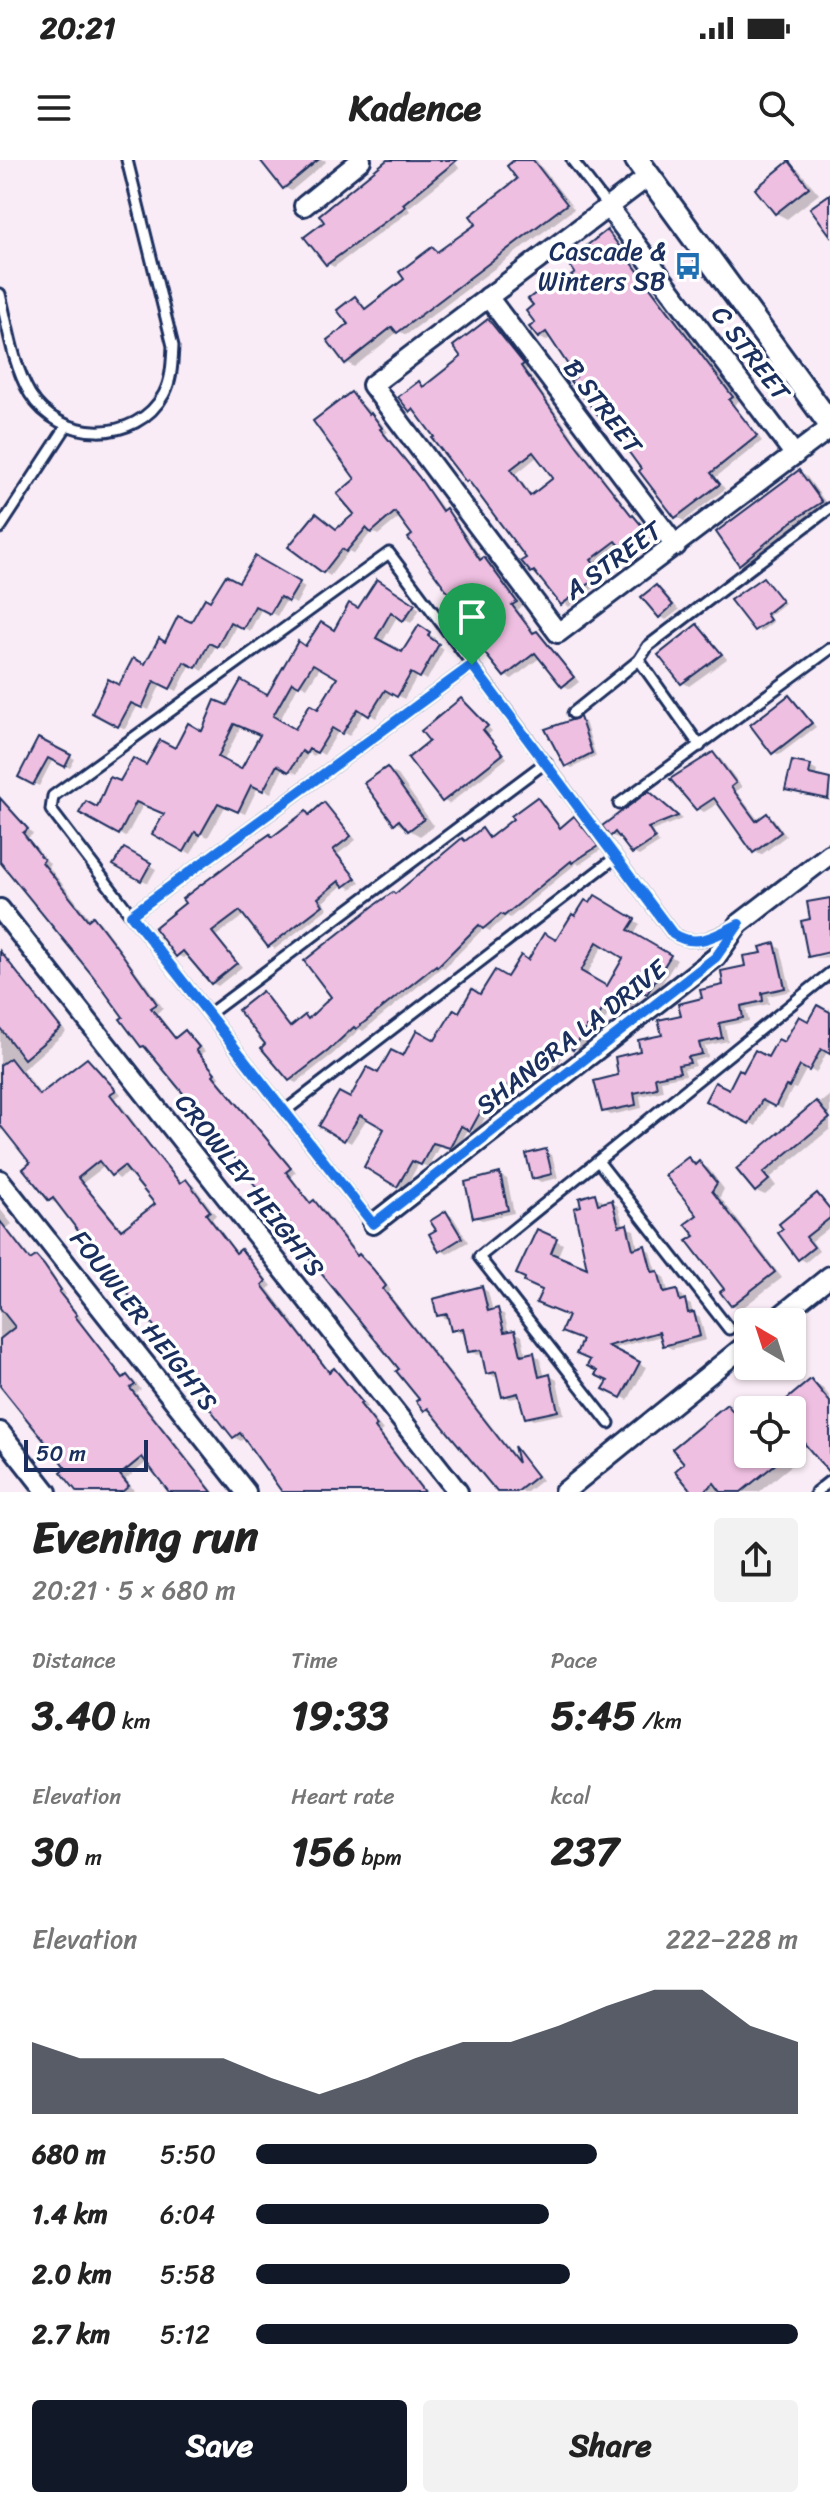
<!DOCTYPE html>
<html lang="en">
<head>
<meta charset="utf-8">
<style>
	body { margin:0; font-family:Sriracha,sans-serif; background:#f2f2f2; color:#222; height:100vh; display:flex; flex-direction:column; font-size:30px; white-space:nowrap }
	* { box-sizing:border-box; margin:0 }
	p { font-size:26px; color:#767676 }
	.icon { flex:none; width:44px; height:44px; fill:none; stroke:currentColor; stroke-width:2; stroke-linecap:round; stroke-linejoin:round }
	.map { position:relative; height:1332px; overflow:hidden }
	.side { display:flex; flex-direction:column; background:#fff; flex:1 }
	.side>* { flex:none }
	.needle { width:52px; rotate:321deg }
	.fabs { position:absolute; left:734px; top:1148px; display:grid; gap:16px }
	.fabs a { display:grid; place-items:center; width:72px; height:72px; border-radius:8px; background:#fff; box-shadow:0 2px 6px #0004; font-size:40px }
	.scale { position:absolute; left:24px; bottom:20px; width:124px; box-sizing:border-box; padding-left:8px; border:4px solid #1b2f5e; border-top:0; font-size:22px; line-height:28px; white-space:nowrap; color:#1b2f5e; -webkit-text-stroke:6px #fff; paint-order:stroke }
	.pin { position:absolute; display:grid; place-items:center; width:68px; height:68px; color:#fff; margin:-82px -34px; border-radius:50% 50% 50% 0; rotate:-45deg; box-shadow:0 0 8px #0007 }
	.pin .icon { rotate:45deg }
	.round { display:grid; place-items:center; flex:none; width:84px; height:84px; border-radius:8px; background:#f2f2f2 }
	.summary { display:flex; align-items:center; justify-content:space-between; height:136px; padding:0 32px }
	h1 { font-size:44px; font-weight:700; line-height:60px }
	.figures { display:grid; grid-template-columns:repeat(3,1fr); gap:12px; height:136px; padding:8px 32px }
	.figures div { display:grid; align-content:center }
	.figures b { font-size:40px; font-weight:700 }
	.figures small { font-size:22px; font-weight:400 }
	.figures p { font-size:22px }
	.chart { height:224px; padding:16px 32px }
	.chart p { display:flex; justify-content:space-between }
	.chart svg { width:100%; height:144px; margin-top:8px; fill:#111827; opacity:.7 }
	.action { display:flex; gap:16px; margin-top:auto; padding:16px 32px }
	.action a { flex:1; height:92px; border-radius:8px; background:#111827; color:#fff; font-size:32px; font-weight:700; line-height:92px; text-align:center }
	.action a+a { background:#f2f2f2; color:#222 }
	ul { padding:0 32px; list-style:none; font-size:26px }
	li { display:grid; grid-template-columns:128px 96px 1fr; align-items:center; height:60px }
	li i { height:20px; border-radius:10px; background:#111827 }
	.status { display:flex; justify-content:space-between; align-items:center; height:56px; padding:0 40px; background:#fff; direction:ltr }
	.status svg { height:22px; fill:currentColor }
	header { display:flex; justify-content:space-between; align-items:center; height:104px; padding:0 32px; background:#fff; font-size:36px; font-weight:700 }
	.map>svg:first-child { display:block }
</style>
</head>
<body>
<div class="status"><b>20:21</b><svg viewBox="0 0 49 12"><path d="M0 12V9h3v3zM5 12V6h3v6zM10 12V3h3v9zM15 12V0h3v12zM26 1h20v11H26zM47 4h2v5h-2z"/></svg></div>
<header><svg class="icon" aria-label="menu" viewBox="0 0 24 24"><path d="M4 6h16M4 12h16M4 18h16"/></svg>Kadence<svg class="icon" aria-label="search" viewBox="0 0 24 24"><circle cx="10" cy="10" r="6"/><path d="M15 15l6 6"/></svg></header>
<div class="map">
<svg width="830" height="1332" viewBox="0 0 830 1332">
	<rect width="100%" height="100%" fill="#faecf6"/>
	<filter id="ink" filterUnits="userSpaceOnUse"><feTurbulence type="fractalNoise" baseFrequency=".0125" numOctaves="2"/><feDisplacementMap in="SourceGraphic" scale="16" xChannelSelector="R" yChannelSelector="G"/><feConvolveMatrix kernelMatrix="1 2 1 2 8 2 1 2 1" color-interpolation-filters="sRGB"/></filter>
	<g filter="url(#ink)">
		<g fill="#0003" fill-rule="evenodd">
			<path d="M262,0H325L326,2L291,31L284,27Z"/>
			<path d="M393,0H453L459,8L408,48L410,51L334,107L327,103V62Z"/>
			<path d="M518,0H536L574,49L406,175L399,171L354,207L346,202L355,139L367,149L407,119L433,89L439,93L479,64L520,19Z"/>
			<path d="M789,4L799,10L819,34L787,59L776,53L758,30Z"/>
			<path d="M607,73L614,77L739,241L734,245L762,281L716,317L725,329L684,361L677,357L551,177L546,181L539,177L536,145L544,129L551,133L578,113Z"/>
			<path d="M488,161L495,165L529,208L526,210L584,292L635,358L651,371L659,381L649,388L640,382L629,389L622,385L596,405L607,418L569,447L532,412L528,398L472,323L467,320L437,277L417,254L411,250L419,224L426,228L464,197ZM538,296L556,319L533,337L516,314Z"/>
			<path d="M351,234L378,259L388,272L385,274L445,351L452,355L483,400L491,403L522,446L518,450L536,474L543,477L579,522L570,529L563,525L541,497L512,519L505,516L483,476L401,356L378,375L372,371L354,394L349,391L330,416L324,412L337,371L357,355L358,319Z"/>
			<path d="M799,312L807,317L829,347L748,408L740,403Z"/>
			<path d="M256,398L305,427L296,444L287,439L277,456L262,448L250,471L237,464L224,489L216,485L203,511L191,504L177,531L161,523L149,550L138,545L125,569L95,553L120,527L146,507L166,484L192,465L211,444L240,425Z"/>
			<path d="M763,419L785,443L769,456L773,462L760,472L733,441Z"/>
			<path d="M378,422L420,449L411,463L398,455L382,483L403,495L420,468L435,478L433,482L444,489L427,520L418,515L404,539L392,532L376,558L365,551L349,576L339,570L324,595L317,591L314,596L309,593L297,614L284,607L271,633L258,627L245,654L226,645L208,677L202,674L191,694L155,674L166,654L143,645L126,677L82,652L98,650L121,624L203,573L227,548L267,537L306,488L335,472L359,451ZM321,506L340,518L319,552L295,571L279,562L299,524L307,528ZM241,566L262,575L242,611L223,602Z"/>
			<path d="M656,427L663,431L679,450L666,460L660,456Z"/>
			<path d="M697,466L703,470L727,499L689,526L682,522Z"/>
			<path d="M790,537L795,541L816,567L779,595L774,592Z"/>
			<path d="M461,540L492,571L488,575L507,598L449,644L443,640L432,582Z"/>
			<path d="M579,559L585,562L596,596L572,608L567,605Z"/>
			<path d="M39,580L75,599L70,608L53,599L39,626L20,616Z"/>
			<path d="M713,594L720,598L742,627L736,631L759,661L767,655L774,659L786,676L761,695L754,691L719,643L704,652L697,648Z"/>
			<path d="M810,607L817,611L815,618L830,621V641L787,629Z"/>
			<path d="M387,609L398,615L434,666L420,676L395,662Z"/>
			<path d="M0,637L33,674L28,678L50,704L48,706L91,760L93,758L100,762L128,800L163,848L157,853L177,879L186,872L205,891L201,894L220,918L218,919L296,1012L291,1016L312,1044L321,1046L359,1096L380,1115L391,1131L388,1133L520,1303L517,1290L542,1320L527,1332H499L434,1252L432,1253L426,1250L402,1209L288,1059L281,1055L193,939L187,935L149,889L143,886L126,857L0,701Z"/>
			<path d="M655,637L682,659L652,671L659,683L639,696L633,693L620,676L617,678L611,675Z"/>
			<path d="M538,639L543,643L562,668L575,659L580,662L602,689L579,705L577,703L510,758L507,756L490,771L484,768L444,808L442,807L363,871L360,869L333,894L296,923L290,920L267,885L262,834L268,837L292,868L309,860L334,838L396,736L482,671L491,679Z"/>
			<path d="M324,645L330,648L356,680L338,694L360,722L351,729L344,724L323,742L328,748L275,789L269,785L246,754L216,776L242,807L218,826L212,823L189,794L183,798L177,795L274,679L307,653L311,656Z"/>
			<path d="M124,690L156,709L148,723L116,704Z"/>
			<path d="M596,737L640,764L634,775L677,800L654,836L644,831L633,851L616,841L599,871L594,869L581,892L569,885L555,910L547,905L532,931L518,923L499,954L490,949L477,972L469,968L457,990L440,985L428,1007L419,1003L405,1029L367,1007L387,968L368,957L351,983L322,966L379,916L403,899L436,883L459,854L481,836L508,820L529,802L564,786L576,759ZM604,784L626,798L608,829L586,816Z"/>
			<path d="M775,785L781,789L791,831L768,836L769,844L746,849L749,861L725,866L728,881L705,886L708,897L694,901L696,906L684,909L686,915L661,920L663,931L640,936L642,948L611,955L604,951L621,916L643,892L664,877L683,856L726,826Z"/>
			<path d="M0,790L66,872L22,910L42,936L87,900L94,904L121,934L116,938L156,992L183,1024L186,1021L193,1025L216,1055L212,1059L238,1094L241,1092L248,1095L272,1126L268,1129L331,1213L334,1211L341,1215L367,1247L365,1248L383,1270L380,1272L426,1332H285L245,1277L241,1281L234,1277L198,1220L115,1115L112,1117L105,1113L104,1101L59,1042L57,1044L50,1040L33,1004L4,968L0,971ZM105,1006L119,1019L130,1011L157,1044L124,1071L83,1023Z"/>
			<path d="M830,794V797L814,798Z"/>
			<path d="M830,847V892L828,890L816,913L807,908L796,929L793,928L782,949L769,942L756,966L708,940L730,932L744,914L769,900L809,864L827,853Z"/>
			<path d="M830,935V969L770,1018L776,1026L765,1035L756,1031L739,1009Z"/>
			<path d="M545,991L552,995L558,1018L541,1022L534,1018Z"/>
			<path d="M689,999L708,1008L724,1029L720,1037L782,1118L741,1149L732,1145L727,1129L697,1076L700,1055Z"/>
			<path d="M500,1015L507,1019L514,1053L482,1060L475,1057Z"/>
			<path d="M595,1036L602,1040L603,1045L611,1042L618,1046L624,1067L634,1070L638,1089L645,1088L651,1092L657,1112L664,1117L669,1134L676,1132L683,1136L685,1142L691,1145L693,1154L700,1158L706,1180L672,1189L665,1185L662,1176L611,1189L646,1207L628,1240L606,1228L610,1221L599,1210L570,1156L544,1130L538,1071L563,1084L557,1098L589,1112Z"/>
			<path d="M817,1036L830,1047V1067L812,1081L819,1091L806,1102L799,1098Z"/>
			<path d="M0,1049L12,1064L7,1068L33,1101L36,1098L43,1102L50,1111L66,1135L64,1136L82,1159L80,1161L125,1219L128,1217L134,1221L141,1229L136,1233L214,1332H171L147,1302L126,1319L135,1332H80L69,1308L0,1223Z"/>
			<path d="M446,1053L453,1057L468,1082L447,1094L441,1090Z"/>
			<path d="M482,1128L488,1132L493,1151L504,1154L509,1173L515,1172L522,1176L526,1196L533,1194L540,1198L545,1218L550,1216L557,1220L564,1254L533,1260L526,1256L521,1237L510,1239L504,1235L499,1216L495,1217L488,1213L484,1194L477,1195L470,1191L466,1172L460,1173L453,1169L450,1158L446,1159L439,1155Z"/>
			<path d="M811,1221L822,1227L830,1237V1309L792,1266V1250H779Z"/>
			<path d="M727,1247L737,1253L748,1266V1294H785L793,1304L759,1332H695L687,1304Z"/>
		</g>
		<g fill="#efbfe1" stroke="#1b2f5e" stroke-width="2" fill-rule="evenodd">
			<path d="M260,0H318L283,29Z"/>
			<path d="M387,0H457L403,44L405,47L326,105L304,77L324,62L319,55Z"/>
			<path d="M514,0H533L567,44L397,173L392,167L345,204L327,180L348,164L337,150L355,136L365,149L404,119L399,112L432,87L437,92L476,64L470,56L517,19L507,6Z"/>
			<path d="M789,1L809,27L775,54L755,29Z"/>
			<path d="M830,34V75L810,48Z"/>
			<path d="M607,70L733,237L729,240L757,276L711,313L720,324L675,358L639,311L641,309L628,291L570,221L576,217L546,172L538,178L529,167L535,163L526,151L533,145L528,139L544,127L548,133L575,113L567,101Z"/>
			<path d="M488,159L524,204L521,206L577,286L632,356L633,355L642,366L645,364L654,376L641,386L634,378L621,387L616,381L591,400L602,414L561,445L534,411L531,413L521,401L526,398L468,320L466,322L432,278L434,277L413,249L410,252L398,237L419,221L423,227L461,197L453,186ZM533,292L553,318L530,336L511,309Z"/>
			<path d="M351,232L369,255L371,253L382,268L380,269L419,317L442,351L446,348L480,400L484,397L517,442L512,445L533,473L537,471L574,517L562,527L535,493L504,517L474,480L480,475L408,378L412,375L395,352L371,373L366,368L346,392L342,389L323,413L288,387L316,353L336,369L354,354L337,334L355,319L313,261Z"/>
			<path d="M799,310L822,342L794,360L739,405L716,372Z"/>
			<path d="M255,396L300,422L288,442L280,437L270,454L255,446L243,469L230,462L217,487L209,483L196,508L184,502L170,529L154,521L142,548L131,543L118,567L92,553L108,519L119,525L133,498L145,504L159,478L165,482L178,456L191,462L205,438L210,441L226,415L239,422Z"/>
			<path d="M763,417L782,441L766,454L770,460L754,471L730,440Z"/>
			<path d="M377,419L415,444L403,461L391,452L376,478L402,492L419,465L430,472L428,476L439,484L420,518L411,513L397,537L385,530L369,556L358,549L342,574L332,568L317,593L309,589L306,594L302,591L289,612L277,605L263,631L251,625L238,652L218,643L200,675L195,672L184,692L152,674L164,654L136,642L119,675L79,653L86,641L97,647L110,617L120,621L133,598L146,605L160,580L175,588L188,563L202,571L215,540L227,545L241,520L267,535L298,481L305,486L321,462L334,470L349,443L358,448ZM313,504L337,518L318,549L310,544L295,569L273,556L292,522L299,526ZM234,564L260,575L241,609L218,597Z"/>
			<path d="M656,425L673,445L659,458L641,437Z"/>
			<path d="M697,464L722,494L681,524L658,495Z"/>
			<path d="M789,535L812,563L772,594L750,565Z"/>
			<path d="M461,538L488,566L483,570L503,594L442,642L408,598L429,581L421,571Z"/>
			<path d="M580,557L592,593L565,607L545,569Z"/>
			<path d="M38,578L71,595L65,607L48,598L33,625L18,617Z"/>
			<path d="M713,592L736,623L731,627L756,661L767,653L781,672L753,693L714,638L696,650L670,619Z"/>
			<path d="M792,601L811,605L809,614L830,619L828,639L785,630Z"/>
			<path d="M387,607L424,659L408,671L399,660L394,664L364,623Z"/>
			<path d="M649,631L678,656L648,668L655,679L632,694L615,672L610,677L602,666Z"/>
			<path d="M537,637L560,668L574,656L598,686L572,703L571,701L504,756L501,754L483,769L479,765L437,807L436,805L356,869L354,867L328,891L289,921L261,888L265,884L238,850L262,831L290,867L305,855L308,859L331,837L304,801L376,744L393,732L395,734L462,678L465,681L482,668L489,678L513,659L511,656Z"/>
			<path d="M0,638L28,669L23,673L44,700L42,702L88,760L93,756L122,794L157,844L151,848L175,878L185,870L199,887L196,890L215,913L213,915L291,1008L286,1012L310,1043L314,1040L357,1096L359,1094L373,1109L386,1126L383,1129L518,1303L514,1286L537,1316L517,1332H497L428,1248L424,1251L416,1241L419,1239L396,1211L399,1209L307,1096L312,1092L282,1054L280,1056L260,1032L188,935L186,937L144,886L141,887L120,859L123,857L93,816L0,702Z"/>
			<path d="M324,642L351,676L333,690L356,718L344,727L339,721L318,738L323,745L268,787L240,751L212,772L237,803L211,824L183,791L176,797L154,768L185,743L182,739L254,685L270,674L272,677L306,651L309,655Z"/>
			<path d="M124,688L151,703L141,721L113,705Z"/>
			<path d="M595,735L635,759L628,770L671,795L647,834L637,829L625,849L609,839L591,869L587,867L573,890L562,883L548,908L539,903L524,929L510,921L492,952L483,947L470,971L461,966L450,988L433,983L421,1005L412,1001L397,1027L364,1007L384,969L360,955L344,981L319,966L339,932L350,938L367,907L378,913L391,890L403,896L417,870L435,880L454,849L459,852L472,829L480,834L495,810L507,817L521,795L528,800L544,773L556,780L572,754L575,756L585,740L590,743ZM597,782L623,798L607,826L581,811Z"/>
			<path d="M830,738V792L808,797L801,761L810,759L807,742Z"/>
			<path d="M775,783L785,828L762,833L763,841L741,846L743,858L719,863L722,878L699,883L702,894L688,897L690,903L678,905L680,912L655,917L657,928L634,933L636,945L602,952L594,921L618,915L615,897L640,891L638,880L662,875L658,860L681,855L678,844L702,838L700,830L723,825L721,811L745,806L743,796L762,793L760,787Z"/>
			<path d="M0,791L61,868L24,899L0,868Z"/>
			<path d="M817,845L830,852V894L821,889L809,911L800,906L789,927L786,926L775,947L762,940L749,964L705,941L715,922L729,929L739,909L743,912L755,890L768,897L778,879L784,882L799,856L808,861Z"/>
			<path d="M10,898L39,935L87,898L116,930L110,934L150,986L180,1023L186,1019L210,1051L206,1054L236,1093L241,1089L266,1121L262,1125L329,1212L334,1208L362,1242L360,1244L377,1266L375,1268L424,1332H282L240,1273L233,1278L203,1240L190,1223L195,1220L147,1157L109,1111L104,1114L96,1104L101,1101L53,1038L49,1041L23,1009L30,1003L0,965V905ZM99,1001L111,1016L124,1006L155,1044L121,1070L78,1018Z"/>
			<path d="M816,941L830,958L763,1013L769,1020L755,1032L736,1009Z"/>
			<path d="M546,989L552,1014L532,1019L526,994Z"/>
			<path d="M688,997L695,1005L699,1001L717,1023L712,1031L775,1112L731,1146L720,1132L724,1129L687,1081L695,1076L685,1064L697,1055L665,1015Z"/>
			<path d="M500,1013L508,1050L473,1058L465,1022Z"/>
			<path d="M595,1033L598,1044L612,1040L619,1066L627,1064L633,1089L645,1085L652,1112L658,1111L664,1133L677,1130L680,1141L685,1139L688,1153L694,1152L700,1176L663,1186L659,1172L608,1186L640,1202L621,1238L603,1229L608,1221L595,1215L597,1211L587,1206L590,1200L576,1194L582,1180L561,1172L568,1156L536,1143L542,1130L524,1122L525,1118L516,1114L537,1069L557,1078L551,1093L587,1108L574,1048L581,1046L579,1038Z"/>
			<path d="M817,1033L830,1049V1058L806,1077L814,1087L798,1100L778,1073L783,1069L779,1064Z"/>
			<path d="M446,1051L462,1078L439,1092L429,1074L436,1070L430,1061Z"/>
			<path d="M0,1061L30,1100L36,1096L44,1105L61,1130L59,1132L77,1155L75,1156L123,1218L127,1215L135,1225L130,1228L212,1332H169L142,1297L120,1315L129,1326L122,1332H77L61,1312L66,1308L0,1226V1179L15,1167L0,1148Z"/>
			<path d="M482,1126L488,1151L498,1148L504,1172L515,1170L521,1195L534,1192L539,1217L550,1214L558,1251L525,1258L518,1233L502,1237L496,1212L486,1214L481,1190L468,1192L463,1168L451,1171L447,1154L437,1156L433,1139Z"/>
			<path d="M811,1219L830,1242V1314L792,1269V1250H774Z"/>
			<path d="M727,1244L748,1271V1294H788L741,1332H721L714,1323L703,1332H692L675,1311L684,1303L672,1289Z"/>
		</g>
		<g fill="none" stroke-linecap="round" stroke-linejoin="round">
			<g stroke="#1b2f5e" stroke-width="15">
				<g id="service">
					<path d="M572,0L608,47"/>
					<path d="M0,134C8,167 13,205 30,234C59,282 136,285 164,234C172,219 172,203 173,186L127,0"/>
					<path d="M0,368L66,267"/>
					<path d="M639,500L700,586"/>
					<path d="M573,553L639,500L648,486L830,348"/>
					<path d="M619,644L830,489"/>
					<path d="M131,755L472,505"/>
					<path d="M209,854L546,602"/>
					<path d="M285,951L615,698"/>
					<path d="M598,1001L729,1169"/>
					<path d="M373,1064L131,755L51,650L53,636L389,393L673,774C695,788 712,777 733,767"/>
					<path d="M609,1263L479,1097L830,813"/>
					<path d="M816,1332L830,1321"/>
				</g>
			</g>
			<g stroke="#1b2f5e" stroke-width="24">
				<g id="minor">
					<path d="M649,16L372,225L558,473L830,268"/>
					<path d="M304,46L361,0"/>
					<path d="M608,47L795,295"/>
					<path d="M488,137L676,386"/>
					<path d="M0,749L458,1332"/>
					<path d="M0,1020L246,1332"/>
					<path d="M373,1064L716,797L739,764L830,694"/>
					<path d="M773,1162L830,1116"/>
					<path d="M0,1272L47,1332"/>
					<path d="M564,1332L748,1183"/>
				</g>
			</g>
			<g stroke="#1b2f5e" stroke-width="28">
				<path id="tertiary" d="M637,0L830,264"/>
			</g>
			<use href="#service" stroke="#fff" stroke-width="9"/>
			<use href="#minor" stroke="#fff" stroke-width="18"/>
			<use href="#tertiary" stroke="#fff" stroke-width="22"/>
		</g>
	</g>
	<g fill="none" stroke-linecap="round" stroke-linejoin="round" filter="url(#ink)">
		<g stroke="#fff" stroke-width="16">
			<path id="route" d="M472,505L673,774C696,789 717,775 739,764L716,797L373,1064L131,755Z"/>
		</g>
		<use href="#route" stroke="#1a73e8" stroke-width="10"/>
	</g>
	<defs>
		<g id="bus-bare" transform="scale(2.16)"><path d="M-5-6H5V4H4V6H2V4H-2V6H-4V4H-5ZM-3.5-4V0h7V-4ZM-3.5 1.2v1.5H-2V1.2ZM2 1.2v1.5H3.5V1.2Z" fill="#1f6fb2" stroke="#fff" stroke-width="2.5" paint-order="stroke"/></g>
	</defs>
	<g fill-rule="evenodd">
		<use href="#bus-bare" x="688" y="106"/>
	</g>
	<g text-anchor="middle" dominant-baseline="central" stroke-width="7" stroke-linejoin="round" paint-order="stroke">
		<g font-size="26" fill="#1b2f5e" stroke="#fff" text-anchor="end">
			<text x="666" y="91">Cascade &amp;<tspan x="666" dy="30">Winters SB</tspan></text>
		</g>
		<g font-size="26" fill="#1b2f5e" stroke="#fff">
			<text transform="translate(751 193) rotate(53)">C STREET</text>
			<text transform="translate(603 246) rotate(53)">B STREET</text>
			<text transform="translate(613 400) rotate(-36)">A STREET</text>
			<text transform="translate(571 877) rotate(-38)">SHANGRA LA DRIVE</text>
			<text transform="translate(250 1025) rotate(52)">CROWLEY HEIGHTS</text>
			<text transform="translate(144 1160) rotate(52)">FOUWLER HEIGHTS</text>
		</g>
	</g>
</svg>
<div class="fabs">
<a><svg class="needle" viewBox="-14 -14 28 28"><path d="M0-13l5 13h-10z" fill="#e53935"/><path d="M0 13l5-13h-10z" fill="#767676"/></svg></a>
<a><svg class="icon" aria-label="locate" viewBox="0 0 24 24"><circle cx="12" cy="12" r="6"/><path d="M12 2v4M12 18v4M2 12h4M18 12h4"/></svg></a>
</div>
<div class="scale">50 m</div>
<div class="pin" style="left:472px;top:505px;background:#1e9e55"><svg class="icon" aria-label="arrive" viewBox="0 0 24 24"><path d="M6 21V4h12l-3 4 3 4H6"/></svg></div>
</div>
<section class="side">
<div class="summary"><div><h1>Evening run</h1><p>20:21 · 5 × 680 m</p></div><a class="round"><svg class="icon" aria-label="share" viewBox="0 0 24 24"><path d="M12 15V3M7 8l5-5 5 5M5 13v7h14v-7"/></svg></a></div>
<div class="figures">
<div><p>Distance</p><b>3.40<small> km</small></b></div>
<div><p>Time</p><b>19:33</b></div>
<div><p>Pace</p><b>5:45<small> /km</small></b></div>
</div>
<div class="figures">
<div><p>Elevation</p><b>30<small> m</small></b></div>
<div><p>Heart rate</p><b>156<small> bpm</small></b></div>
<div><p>kcal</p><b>237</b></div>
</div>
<div class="chart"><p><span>Elevation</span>222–228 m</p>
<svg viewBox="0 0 160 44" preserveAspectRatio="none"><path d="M0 44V22L10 27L20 27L30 27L40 27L50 33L60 38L70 33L80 27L90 22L100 22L110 17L120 11L130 6L140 6L150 17L160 22V44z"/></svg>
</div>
<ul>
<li><b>680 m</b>5:50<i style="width:63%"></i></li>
<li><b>1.4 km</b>6:04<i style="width:54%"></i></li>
<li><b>2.0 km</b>5:58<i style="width:58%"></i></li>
<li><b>2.7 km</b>5:12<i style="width:100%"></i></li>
</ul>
<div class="action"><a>Save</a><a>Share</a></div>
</section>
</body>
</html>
